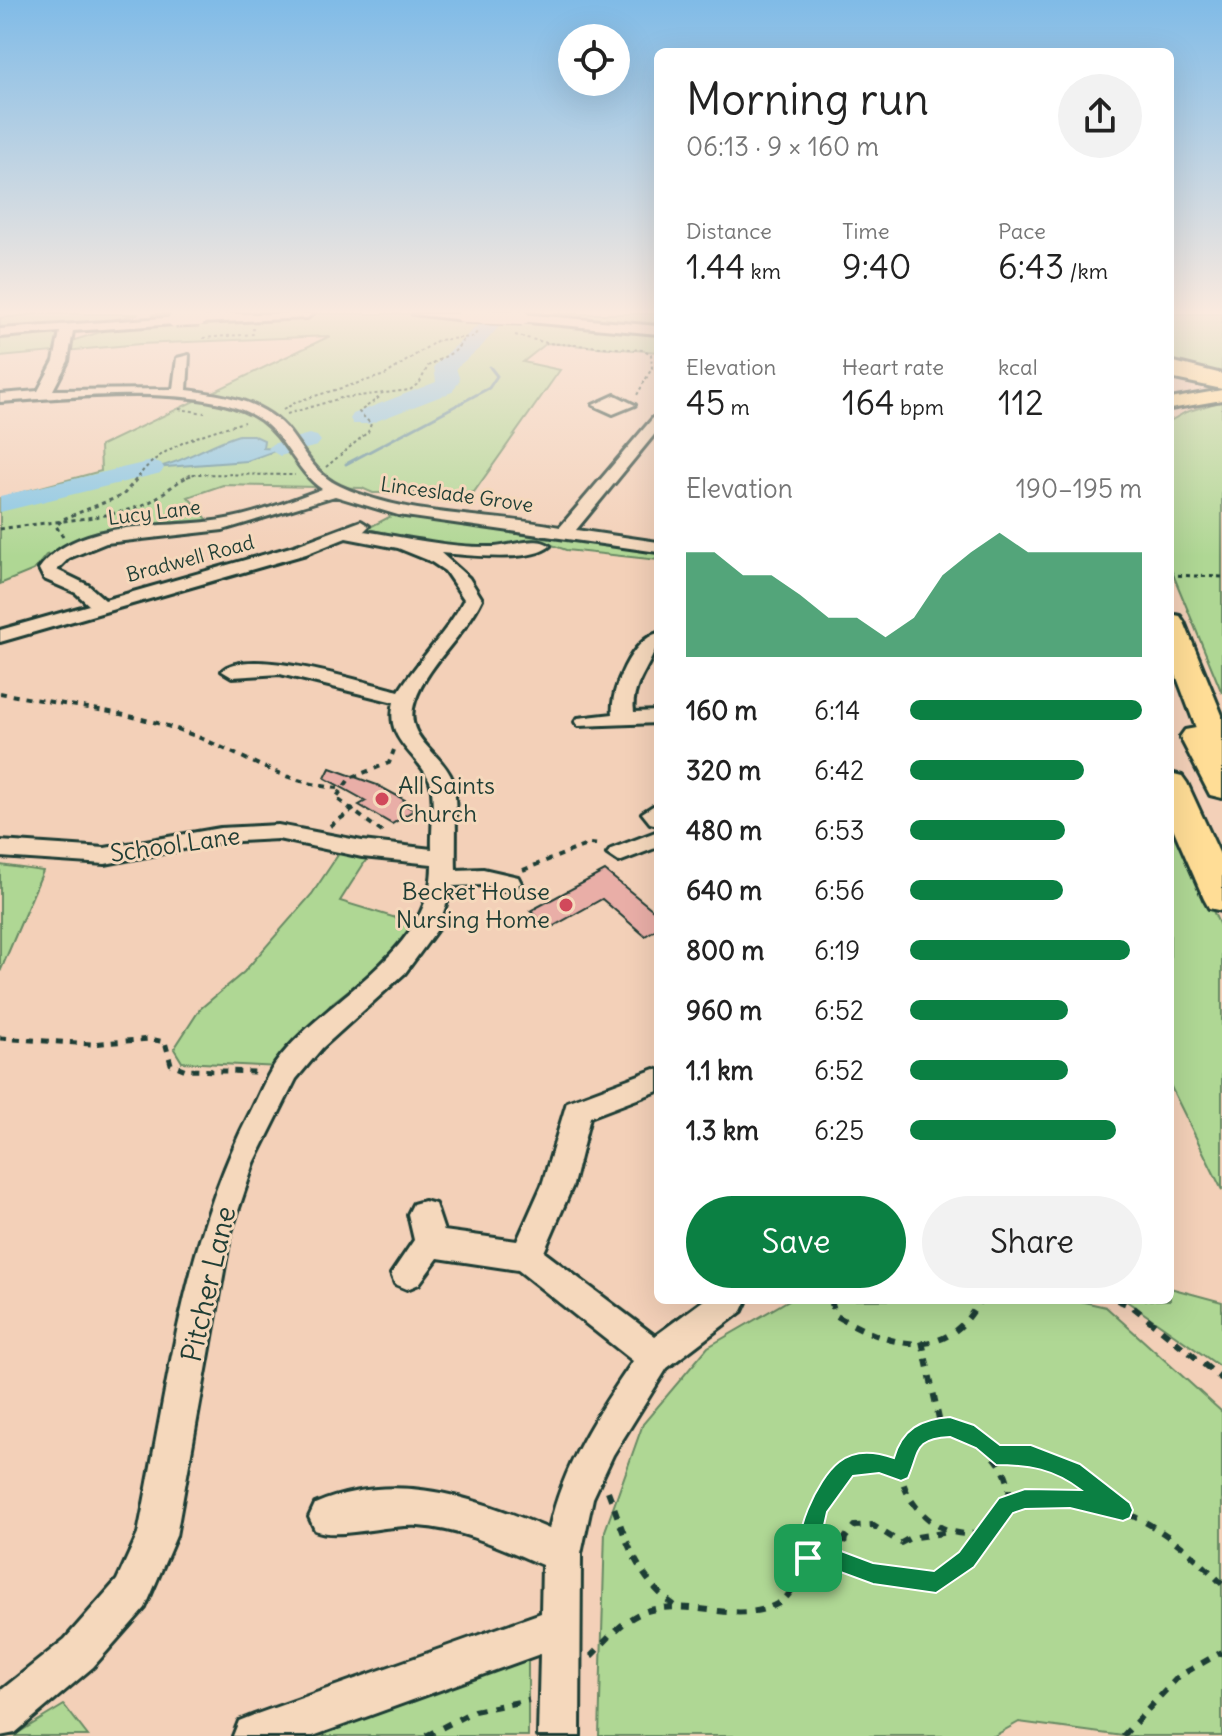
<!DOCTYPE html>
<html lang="en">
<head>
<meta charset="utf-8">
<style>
	body { margin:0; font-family:Delius,sans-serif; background:#f2f2f2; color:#222; height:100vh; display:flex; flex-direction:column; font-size:30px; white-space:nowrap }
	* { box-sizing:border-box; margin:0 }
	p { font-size:26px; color:#767676 }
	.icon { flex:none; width:44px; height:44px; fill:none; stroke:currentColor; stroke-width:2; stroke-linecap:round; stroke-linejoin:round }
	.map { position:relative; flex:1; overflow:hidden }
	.drawer { position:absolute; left:654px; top:48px; width:520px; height:1256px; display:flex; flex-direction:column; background:#fff; border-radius:12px; box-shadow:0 8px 32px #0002 }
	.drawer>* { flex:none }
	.buttons { position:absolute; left:558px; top:24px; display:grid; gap:16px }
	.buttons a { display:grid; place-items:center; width:72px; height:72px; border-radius:50%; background:#fff; box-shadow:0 8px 32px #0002; font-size:40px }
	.pin { position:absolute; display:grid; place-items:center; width:68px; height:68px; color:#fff; margin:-34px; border-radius:16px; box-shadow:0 4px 12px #0006 }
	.round { display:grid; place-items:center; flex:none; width:84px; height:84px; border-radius:42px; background:#f2f2f2 }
	.overview { display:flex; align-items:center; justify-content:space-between; height:136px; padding:0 32px }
	h1 { font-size:44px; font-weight:600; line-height:60px }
	.stats { display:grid; grid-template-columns:repeat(3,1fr); gap:12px; height:136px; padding:8px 32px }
	.stats div { display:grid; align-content:center }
	.stats b { font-size:34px; font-weight:600 }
	.stats small { font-size:22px; font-weight:400 }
	.stats p { font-size:22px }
	.chart { height:224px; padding:16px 32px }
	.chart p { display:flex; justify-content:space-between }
	.chart svg { width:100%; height:144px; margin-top:8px; fill:#0b8043; opacity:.7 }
	.action { display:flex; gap:16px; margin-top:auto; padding:16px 32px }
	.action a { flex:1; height:92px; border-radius:48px; background:#0b8043; color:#fff; font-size:32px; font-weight:600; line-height:92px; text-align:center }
	.action a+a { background:#f2f2f2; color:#222 }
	ul { padding:0 32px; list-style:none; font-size:26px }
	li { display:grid; grid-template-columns:128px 96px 1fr; align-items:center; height:60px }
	li i { height:20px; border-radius:10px; background:#0b8043 }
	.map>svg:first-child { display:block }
</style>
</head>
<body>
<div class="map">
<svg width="1222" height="1736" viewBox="0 0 1222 1736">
	<rect width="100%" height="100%" fill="#f3d0b8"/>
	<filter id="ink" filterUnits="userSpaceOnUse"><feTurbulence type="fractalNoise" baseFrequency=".0125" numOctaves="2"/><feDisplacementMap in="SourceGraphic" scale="16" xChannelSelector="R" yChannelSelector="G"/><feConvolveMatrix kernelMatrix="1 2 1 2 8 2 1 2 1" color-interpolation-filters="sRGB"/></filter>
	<g filter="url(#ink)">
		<g fill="#afd794" stroke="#678a64" stroke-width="2">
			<path d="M39,314H139L75,328L65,343L107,330L153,322V314H658V352L547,343L523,362L560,370L474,492L373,493L362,488L223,485L188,497L214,527L68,548L46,555L34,570L0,584V498L101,471L100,446L330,336L140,344L0,357V318Z"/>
			<path d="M1170,314H1222V375L1170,360Z"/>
			<path d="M1222,401V693L1170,567V421L1186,412Z"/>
			<path d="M395,514L658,551V560L566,550L541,541L494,550L448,545L366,529Z"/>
			<path d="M1170,819L1222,930V1190L1170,1085Z"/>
			<path d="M342,849L370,854L340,901L416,924L394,955L332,1003L280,1067L182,1062L174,1049L200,1009L244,972L312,894Z"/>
			<path d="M0,865L43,871L0,972Z"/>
			<path d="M1170,1288L1222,1302V1368L1125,1300H1170Z"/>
			<path d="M789,1300H1075L1106,1307L1222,1412V1736H1123L1019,1722L994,1736H599L605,1531L643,1424L708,1347Z"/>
			<path d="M528,1652V1736H288Z"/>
			<path d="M64,1705L88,1736H13Z"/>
		</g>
		<path fill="#85c6e5" stroke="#5c8f9e" stroke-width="2" d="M239,435H253L264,440L263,448L280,449L247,461L152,468C184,463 208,444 239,435Z"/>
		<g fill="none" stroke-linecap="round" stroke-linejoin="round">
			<path stroke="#5c8f9e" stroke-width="3" d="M346,464L489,388L497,376L490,367"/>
			<g fill="#85c6e5" fill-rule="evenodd">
				<path d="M490,314H510L480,348L456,368L460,380L452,392L369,424H353L350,419L353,414L436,382L434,366L438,362Z"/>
				<path d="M309,434L317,436L321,441L317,446L280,456L268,449L272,444Z"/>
				<path d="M152,461L161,463L164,468L161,473L0,512V496Z"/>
			</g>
		</g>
		<g fill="#e9aea7" stroke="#1f3d34" stroke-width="2">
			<path d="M330,768L377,785L405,800L402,803L414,810L392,824L359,805L366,801L325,778Z"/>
			<path d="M605,871L658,914V928L645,936L602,899L550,928L530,911Z"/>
		</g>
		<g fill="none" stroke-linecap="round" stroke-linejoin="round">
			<g stroke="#1f3d34" stroke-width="6">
				<g id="minor">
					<path d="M223,314H313L307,318L199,323L193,319Z"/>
					<path d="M413,314H469L470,316L464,320Z"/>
					<path d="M522,314L658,326V334L518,321V315Z"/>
					<path d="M179,317V323L175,324L73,331L68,361L53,390L173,389L177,358L189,355L187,390C224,395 266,401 290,433C305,453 316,475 340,486C408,518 487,513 560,527L653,418L658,417V430L576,530L658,542V552L398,515L335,496L223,530L106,543L69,558L57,570L88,585L105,600L294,546L361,521L369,526L364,531C407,538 451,548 495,547C511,546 538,535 550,546C530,563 467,555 441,553L469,578L482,599C464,637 428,663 415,701C402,738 440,750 452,779C458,793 455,852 456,870L483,869L518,877L521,883L509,891L483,885L453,886L436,931L405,973L322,1048L296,1079L254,1163L231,1232L176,1536L145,1608L93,1667L15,1733L0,1736V1691L65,1639L117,1580L138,1534C167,1392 183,1242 250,1113C258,1097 265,1079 275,1064C320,1000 433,954 432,864L362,857L278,839L220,842L105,864L0,857V841L105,848L220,828L278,825L362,841L432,849C431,833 436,791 429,779C414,750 385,740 394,702L280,674L232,677L222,671C245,645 367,683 399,691C419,659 447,633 464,599L445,571L430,561L398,548L346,538L306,554L0,642V630L89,605L76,593L44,579L39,569C80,516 162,530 221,520C255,515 289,501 322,489C296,471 287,439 261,420C206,381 66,398 0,402V394L38,391L54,361L60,332L0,337V329Z"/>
					<path d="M615,395L635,405L613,414L593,405Z"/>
					<path d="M658,633C658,662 630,680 634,712L658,711V723L578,726L575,722L578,718L613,714C610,689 632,640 658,633Z"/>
					<path d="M653,806L658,807V825L650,823L642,813Z"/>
					<path d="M658,831V847L619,862L607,854L611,849Z"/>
					<path d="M655,1069L658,1070V1091L590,1117L573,1185L544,1252L655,1336L704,1300H747L742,1311L667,1368L613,1455L593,1498L581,1554L580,1736H538L540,1654L313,1736H233L239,1721L254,1715L541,1613L542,1565C503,1548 462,1529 418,1526C388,1524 337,1540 315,1530L309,1517L315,1504C395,1470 473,1497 549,1529C563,1465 597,1414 633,1361L518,1270L438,1258L419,1284L407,1289L395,1284L391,1274L414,1240L408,1214L413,1204L424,1201L435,1204L444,1231L517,1241L542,1185L567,1102Z"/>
				</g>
			</g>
			<g stroke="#1f3d34" stroke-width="6">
				<g id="major">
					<path d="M1170,368L1222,379V389L1170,378Z"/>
					<path d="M1222,390V400L1170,409V399Z"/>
				</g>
			</g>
			<g stroke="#1f3d34" stroke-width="6">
				<g id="highway">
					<path d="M1170,361L1222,374V386L1170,373Z"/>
					<path d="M1170,614L1180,616L1184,622L1222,715V798L1210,795L1180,737L1185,730L1196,728L1170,659Z"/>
					<path d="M1170,773L1182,776L1187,783L1222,859V911L1209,908L1204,899L1170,821Z"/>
				</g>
			</g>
			<g stroke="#1f3d34" stroke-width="2" stroke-dasharray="3 3" stroke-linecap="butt">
				<path d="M515,335L547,343L644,350L651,354L652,368L637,395"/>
				<path d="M203,338L253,334V328"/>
				<path d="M179,409L205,413"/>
				<path d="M283,410L298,401L385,375L438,340L473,337L477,332"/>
				<path d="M287,414L341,398L410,390L420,382L428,366L455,351L464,339"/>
				<path d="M326,467L368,432L371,424L359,412L381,396"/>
				<path d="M138,477C161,445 208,432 244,422"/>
				<path d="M187,477L194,474L295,475"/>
			</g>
			<g stroke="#1f3d34" stroke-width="3" stroke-dasharray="4 4" stroke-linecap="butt">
				<path d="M0,529C43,522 98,520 138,507C159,500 171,484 191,475"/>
				<path d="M63,537L56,526L63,519L123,495L140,475"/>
				<path d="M1170,575L1222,577"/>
			</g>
			<g stroke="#1f3d34" stroke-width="4" stroke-dasharray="6 6" stroke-linecap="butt">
				<path d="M0,693C60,705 124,710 182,731C236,750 280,783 338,788"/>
				<path d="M330,826L354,809"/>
				<path d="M382,832L336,798L350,778L389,763L394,750"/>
				<path d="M523,870L589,844L601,845"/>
			</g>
			<path stroke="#1f3d34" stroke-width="5" stroke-dasharray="7 7" stroke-linecap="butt" d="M0,1038L91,1044L150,1039L165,1042L171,1064L186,1070L258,1072"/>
			<g stroke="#1f3d34" stroke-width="6" stroke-dasharray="9 9" stroke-linecap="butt">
				<path d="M831,1300L835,1315C889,1346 945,1365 980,1300"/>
				<path d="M1117,1300L1133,1307L1222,1379"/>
				<path d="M922,1341L941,1428"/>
				<path d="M950,1427C984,1437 1032,1484 997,1520C950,1569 863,1474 920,1436C928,1431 941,1429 950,1427Z"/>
				<path d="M996,1455C1048,1457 1081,1477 1121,1509"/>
				<path d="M608,1491C625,1535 634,1576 674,1605"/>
				<path d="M1006,1505C1097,1485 1160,1519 1222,1584"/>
				<path d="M808,1558C815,1498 832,1455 901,1471"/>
				<path d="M841,1561L845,1538L854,1526L872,1525L901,1543L910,1538L949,1532"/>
				<path d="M591,1656C605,1642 619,1624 637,1615C682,1593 733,1627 777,1604C798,1594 797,1565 819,1553L873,1573L936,1582L966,1560L986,1529"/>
				<path d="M426,1736L474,1711L529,1700"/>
				<path d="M1123,1736L1179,1676L1222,1652"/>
			</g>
			<use href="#minor" fill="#f5d8bc" fill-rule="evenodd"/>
			<use href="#major" fill="#ffdd96" fill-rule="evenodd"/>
			<use href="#highway" fill="#ffdd96" fill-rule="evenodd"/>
			<g stroke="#1f3d34" stroke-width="17" stroke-linecap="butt">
				<g id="minor-bridge">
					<path d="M464,316L522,318"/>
					<path d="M175,320L199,319"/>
				</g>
			</g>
			<use href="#minor-bridge" stroke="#f5d8bc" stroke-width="14"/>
		</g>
	</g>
	<linearGradient id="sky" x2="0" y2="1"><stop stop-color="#80bbe7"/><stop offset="0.56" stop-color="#faeadf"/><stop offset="1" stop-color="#faeadf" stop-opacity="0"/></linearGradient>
	<rect width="1222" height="557" fill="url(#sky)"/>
	<path fill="#0b8043" stroke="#fff" stroke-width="2" fill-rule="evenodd" d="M950,1417L974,1425L1000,1445H1031L1080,1464L1130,1503L1133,1510L1130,1518L1123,1521L1070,1508L1025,1509L1013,1513L974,1567L936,1593L873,1584L819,1564L808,1568L801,1565C790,1538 817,1479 839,1462C855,1449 877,1452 894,1458C902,1429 921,1419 950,1417ZM950,1437L976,1448L996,1465C1029,1465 1054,1469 1081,1490L1025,1489L999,1498L959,1552L934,1571L873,1563L820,1543L827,1512L853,1476L879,1473L901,1481L908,1478C920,1450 914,1439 950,1437Z"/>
	<g fill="#d1495b" stroke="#f5d8bc" stroke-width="3">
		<circle cx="382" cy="799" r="8"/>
		<circle cx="566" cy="905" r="8"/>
	</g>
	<g text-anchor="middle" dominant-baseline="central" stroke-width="6" stroke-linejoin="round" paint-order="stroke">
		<g font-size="20" fill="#1f3d34" stroke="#f5d8bc">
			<text transform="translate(457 494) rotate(8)">Linceslade Grove</text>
			<text transform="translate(154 512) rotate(-7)">Lucy Lane</text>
			<text transform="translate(190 558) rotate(-15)">Bradwell Road</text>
		</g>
		<g font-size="24" fill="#1f3d34" stroke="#f5d8bc" text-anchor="start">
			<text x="398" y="785">All Saints<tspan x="398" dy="28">Church</tspan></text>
			<text x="550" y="891" text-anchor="end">Becket House<tspan x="550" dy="28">Nursing Home</tspan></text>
		</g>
		<g font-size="24" fill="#1f3d34" stroke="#f5d8bc">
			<text transform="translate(175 844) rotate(-8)">School Lane</text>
		</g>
		<g font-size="28" fill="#1f3d34" stroke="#f5d8bc">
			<text transform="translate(208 1284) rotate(-77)">Pitcher Lane</text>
		</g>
	</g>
</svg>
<div class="buttons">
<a><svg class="icon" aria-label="locate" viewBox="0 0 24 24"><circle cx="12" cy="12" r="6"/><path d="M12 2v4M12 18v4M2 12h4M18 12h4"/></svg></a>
</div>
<div class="pin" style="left:808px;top:1558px;background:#1e9e55"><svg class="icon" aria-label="arrive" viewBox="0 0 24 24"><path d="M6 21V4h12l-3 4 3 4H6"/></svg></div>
<section class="drawer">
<div class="overview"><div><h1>Morning run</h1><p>06:13 · 9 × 160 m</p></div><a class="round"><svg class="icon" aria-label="share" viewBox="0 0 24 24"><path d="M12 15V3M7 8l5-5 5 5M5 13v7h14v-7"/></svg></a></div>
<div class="stats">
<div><p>Distance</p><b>1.44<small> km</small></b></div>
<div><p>Time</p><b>9:40</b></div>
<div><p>Pace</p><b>6:43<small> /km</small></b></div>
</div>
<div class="stats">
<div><p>Elevation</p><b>45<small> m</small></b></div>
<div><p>Heart rate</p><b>164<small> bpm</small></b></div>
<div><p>kcal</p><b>112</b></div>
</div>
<div class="chart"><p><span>Elevation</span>190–195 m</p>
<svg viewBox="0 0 160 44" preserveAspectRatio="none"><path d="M0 44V12L10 12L20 19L30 19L40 25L50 32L60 32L70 38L80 32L90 19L100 12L110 6L120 12L130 12L140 12L150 12L160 12V44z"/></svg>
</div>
<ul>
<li><b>160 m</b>6:14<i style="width:100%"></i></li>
<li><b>320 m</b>6:42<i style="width:75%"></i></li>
<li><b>480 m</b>6:53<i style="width:67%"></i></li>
<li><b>640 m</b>6:56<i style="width:66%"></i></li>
<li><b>800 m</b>6:19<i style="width:95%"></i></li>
<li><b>960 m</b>6:52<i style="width:68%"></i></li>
<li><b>1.1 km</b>6:52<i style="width:68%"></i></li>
<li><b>1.3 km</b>6:25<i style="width:89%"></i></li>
</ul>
<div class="action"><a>Save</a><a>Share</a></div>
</section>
</div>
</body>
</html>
